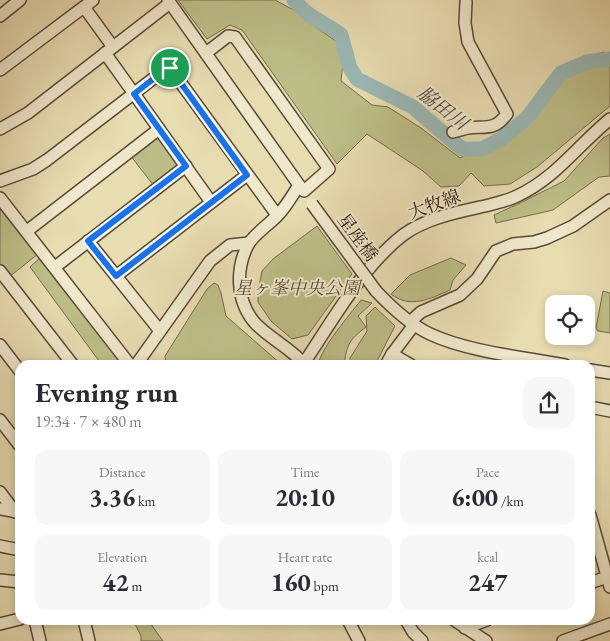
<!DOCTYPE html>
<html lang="en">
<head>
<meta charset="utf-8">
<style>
	body { margin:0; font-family:"EB Garamond","Noto Serif JP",serif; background:#f7f7f7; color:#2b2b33; height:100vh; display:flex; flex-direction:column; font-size:19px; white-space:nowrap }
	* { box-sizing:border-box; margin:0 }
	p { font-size:16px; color:#7c7c81 }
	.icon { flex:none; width:28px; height:28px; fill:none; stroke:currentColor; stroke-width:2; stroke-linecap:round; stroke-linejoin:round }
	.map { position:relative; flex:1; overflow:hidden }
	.details { position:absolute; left:15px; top:360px; width:580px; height:265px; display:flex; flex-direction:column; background:#fff; border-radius:15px; box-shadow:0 2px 8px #0003 }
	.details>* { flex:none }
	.fabs { position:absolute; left:545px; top:295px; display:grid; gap:10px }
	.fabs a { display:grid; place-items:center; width:50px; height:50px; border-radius:10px; background:#fff; box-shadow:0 2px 8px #0003; font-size:25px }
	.pin { position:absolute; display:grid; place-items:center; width:42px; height:42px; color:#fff; margin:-21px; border:2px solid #fff; border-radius:50%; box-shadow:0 1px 5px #0007 }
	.round { display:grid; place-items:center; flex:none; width:52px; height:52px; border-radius:15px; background:#f7f7f7 }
	.headline { display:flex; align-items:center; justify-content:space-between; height:85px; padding:0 20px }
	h1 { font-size:28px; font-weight:700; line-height:38px }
	.metrics { display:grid; grid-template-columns:repeat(3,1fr); gap:8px; height:85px; padding:5px 20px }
	.metrics div { display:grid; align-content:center; border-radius:12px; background:#f7f7f7; text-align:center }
	.metrics b { font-size:25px; font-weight:700 }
	.metrics small { font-size:14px; font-weight:400 }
	.metrics p { font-size:14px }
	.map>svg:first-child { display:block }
</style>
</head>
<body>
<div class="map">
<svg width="610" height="641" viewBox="0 0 610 641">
	<rect width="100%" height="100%" fill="#e8dcb1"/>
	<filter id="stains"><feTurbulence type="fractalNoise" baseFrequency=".004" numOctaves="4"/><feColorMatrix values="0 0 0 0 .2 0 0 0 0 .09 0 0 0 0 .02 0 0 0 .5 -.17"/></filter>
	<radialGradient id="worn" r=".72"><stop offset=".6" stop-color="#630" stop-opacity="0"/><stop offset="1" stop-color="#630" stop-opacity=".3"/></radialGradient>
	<g fill="#bdbe87" stroke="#726c4c">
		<path d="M178,0H275L303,15L310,23L337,42L343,62L341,81L372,105L388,107L421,128L460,158L521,123L543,85L569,62L604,52L610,54V106L537,167L510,184L484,186L471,173L459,186L441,187L423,171L367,134L337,164L242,30L230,25L207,39Z"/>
		<path d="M610,134V176L599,177L553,210L496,223L494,215L518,204L564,181L603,138Z"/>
		<path d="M156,136H160L179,163L178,167L154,186L130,155Z"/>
		<path d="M0,203L38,254L9,277L0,265Z"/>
		<path d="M317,226L352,274L308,335L292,339L271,321L258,302V292L262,271L273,259Z"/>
		<path d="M41,257L124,365H102L30,267Z"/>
		<path d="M451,258L466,265L453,280L450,290C430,299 410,309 391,294L410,275Z"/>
		<path d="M214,283L218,285L221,293L226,316L282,365H166L165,356L207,289Z"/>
		<path d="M603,291L610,293V333L598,331L596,328Z"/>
		<path d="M361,300L372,303L358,316L366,327C349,340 347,344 344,365H318C322,346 349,316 361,300Z"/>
		<path d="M375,307L395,326L375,365H350V358L367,331L366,316Z"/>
		<path d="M133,620H148L163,641H141V636Z"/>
	</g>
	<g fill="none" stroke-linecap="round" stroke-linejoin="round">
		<path stroke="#9ab9b5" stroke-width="15" d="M294,0C308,18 324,22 341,35L350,68L357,79L413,107L462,149H482L501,139L527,118L561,73L587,62L610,59"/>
		<g stroke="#584a38" stroke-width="14">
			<g id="minor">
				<path d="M168,0L299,185C292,196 286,207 277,216C268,225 256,233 249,243C235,268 236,301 255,323C269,338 292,349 305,365"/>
				<path d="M84,7L113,47"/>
				<path d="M0,16L20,0"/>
				<path d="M105,53L211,202"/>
				<path d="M206,53L228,36L235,37L329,169L304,191"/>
				<path d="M0,70L93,0"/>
				<path d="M0,129L28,113L170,3"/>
				<path d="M453,132C458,131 463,129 468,128C487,126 494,131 507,114L468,42L465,23L466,2"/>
				<path d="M0,181L33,169L47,160L167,68H170L277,215"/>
				<path d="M0,198L130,365"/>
				<path d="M27,231L159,129"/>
				<path d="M88,241L160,331"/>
				<path d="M55,267L186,166"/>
				<path d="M0,271L73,365"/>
				<path d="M116,276L247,175"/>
				<path d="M376,291C392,308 409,324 430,334C469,352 523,357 565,365"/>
				<path d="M410,322L421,312L460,295L477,279L496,251L513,244L534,242L547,238L573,226L610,200"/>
				<path d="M0,345L20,371"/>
				<path d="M392,354L411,365"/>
				<path d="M304,363C333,320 362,267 403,235C426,218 458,212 485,206C496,203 507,201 517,196C556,178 578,145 610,119"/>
				<path d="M136,365L210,261L230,245L249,243"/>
				<path d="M386,365L392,354L414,325"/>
				<path d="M590,370L610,373"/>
				<path d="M590,407L610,411"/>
				<path d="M0,420L20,446"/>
				<path d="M0,492L15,512"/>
				<path d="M0,509L18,512"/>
				<path d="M590,515L610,587"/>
				<path d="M0,546L20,550"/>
				<path d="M0,580L20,582"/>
				<path d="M590,583L607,577"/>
				<path d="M35,620L40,641"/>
				<path d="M84,620L89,641"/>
				<path d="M348,620L359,641"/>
				<path d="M406,620L413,632L422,641"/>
				<path d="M454,620L486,641"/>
				<path d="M0,624L20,619"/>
				<path d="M465,628L487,620"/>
				<path d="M563,641L610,624"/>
			</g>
		</g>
		<use href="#minor" stroke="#f0e8cc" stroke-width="11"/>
		<g stroke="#584a38" stroke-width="14" stroke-linecap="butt">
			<path id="minor-bridge" d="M312,204L376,291"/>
		</g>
		<use href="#minor-bridge" stroke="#f0e8cc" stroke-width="11"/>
	</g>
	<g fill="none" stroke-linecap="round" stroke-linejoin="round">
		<g stroke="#fff" stroke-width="10">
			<path id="route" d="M167,68H170L247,175L116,276L88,241L186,166L134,94Z"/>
		</g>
		<use href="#route" stroke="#1a73e8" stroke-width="6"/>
	</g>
	<g text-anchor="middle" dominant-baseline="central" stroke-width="4" stroke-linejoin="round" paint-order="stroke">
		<g font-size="18" fill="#281a10" stroke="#f0e8cc">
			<text transform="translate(434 204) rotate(-20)">大牧線</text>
			<text transform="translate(358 237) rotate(54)">星座橋</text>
		</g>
		<g font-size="18" font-style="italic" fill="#554b34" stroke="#f0e8cc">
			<text x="297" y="287">星ヶ峯中央公園</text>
		</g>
		<g font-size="19" font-style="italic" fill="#4a4a42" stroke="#f0e8cc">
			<text transform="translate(443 108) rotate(38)">脇田川</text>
		</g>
	</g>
	<rect width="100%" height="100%" filter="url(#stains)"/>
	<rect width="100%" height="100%" fill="url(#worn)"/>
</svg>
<div class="fabs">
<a><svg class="icon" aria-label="locate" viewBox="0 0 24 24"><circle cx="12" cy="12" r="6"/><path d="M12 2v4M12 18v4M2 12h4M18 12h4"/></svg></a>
</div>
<div class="pin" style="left:170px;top:68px;background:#1e9e55"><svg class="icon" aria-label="arrive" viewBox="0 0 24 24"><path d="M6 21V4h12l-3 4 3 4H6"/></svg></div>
<section class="details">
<div class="headline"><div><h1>Evening run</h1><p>19:34 · 7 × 480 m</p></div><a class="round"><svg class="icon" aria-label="share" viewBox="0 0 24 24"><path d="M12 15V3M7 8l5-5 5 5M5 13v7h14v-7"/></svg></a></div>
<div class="metrics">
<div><p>Distance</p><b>3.36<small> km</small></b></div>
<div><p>Time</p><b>20:10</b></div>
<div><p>Pace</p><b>6:00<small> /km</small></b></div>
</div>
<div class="metrics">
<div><p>Elevation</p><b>42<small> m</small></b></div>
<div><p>Heart rate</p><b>160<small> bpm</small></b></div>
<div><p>kcal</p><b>247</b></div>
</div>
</section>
</div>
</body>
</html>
